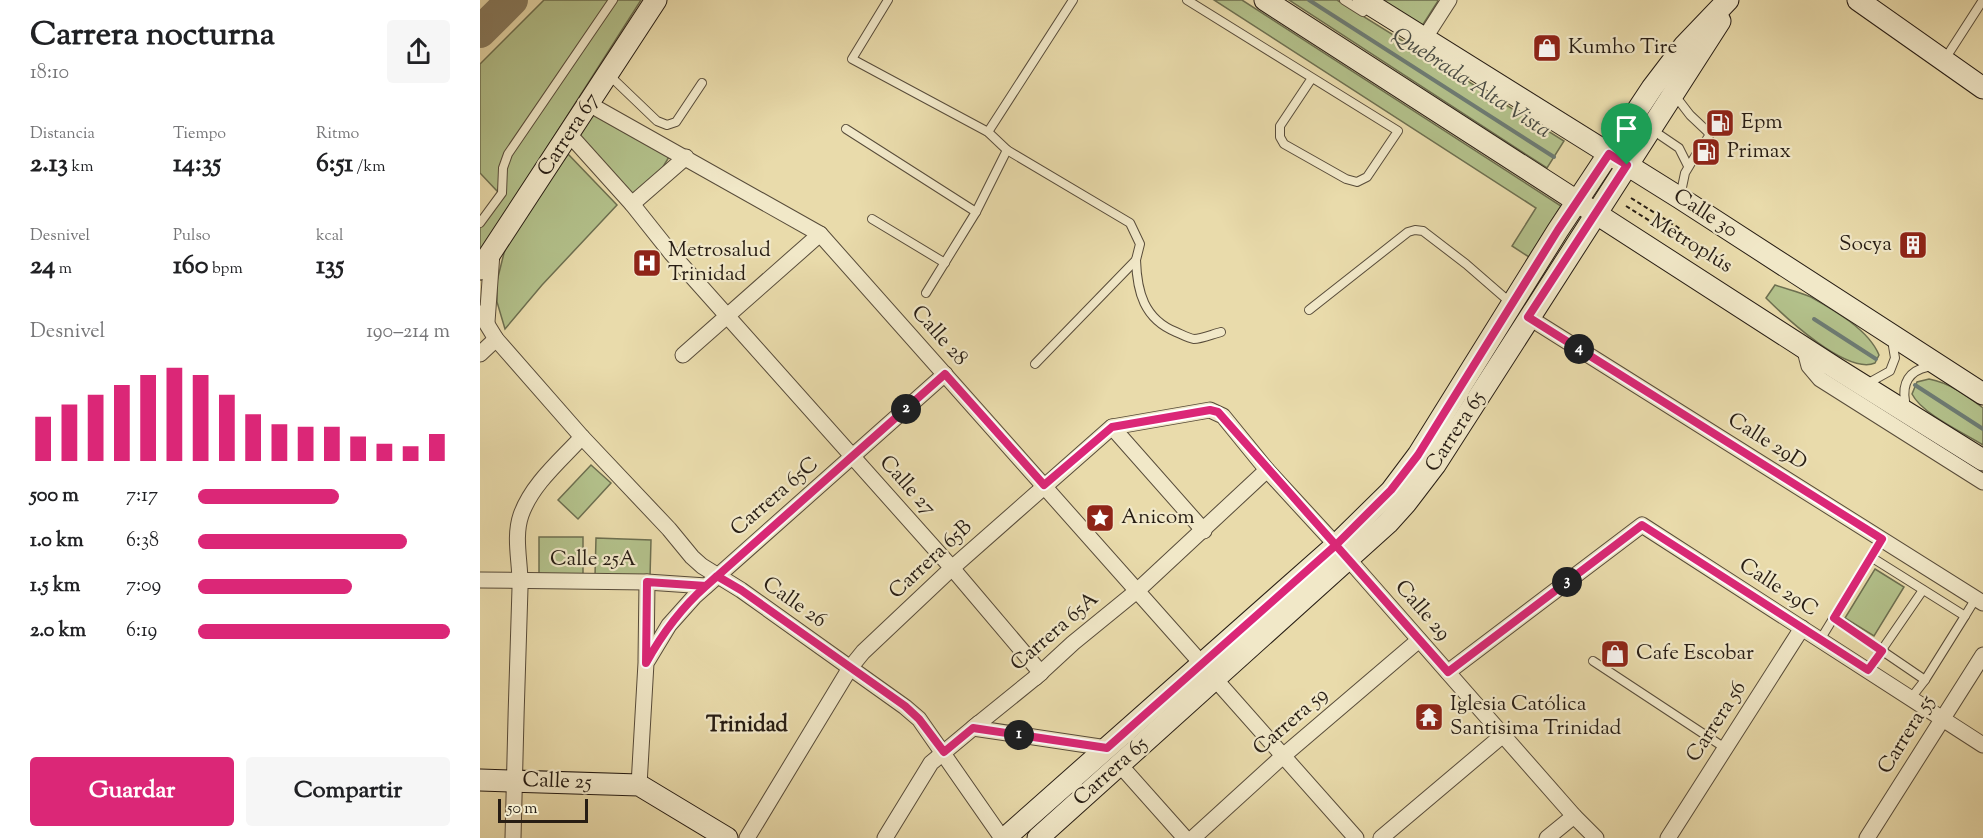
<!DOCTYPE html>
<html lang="es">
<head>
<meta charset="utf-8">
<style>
	body { margin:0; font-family:"Sorts Mill Goudy",serif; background:#f6f6f6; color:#202124; height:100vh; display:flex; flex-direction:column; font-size:22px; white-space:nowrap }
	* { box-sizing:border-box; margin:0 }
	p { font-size:20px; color:#757577 }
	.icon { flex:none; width:33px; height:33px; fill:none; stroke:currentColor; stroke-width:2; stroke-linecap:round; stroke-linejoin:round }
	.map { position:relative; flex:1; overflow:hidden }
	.drawer { display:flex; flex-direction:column; background:#fff; width:480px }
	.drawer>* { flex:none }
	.scale { position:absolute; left:18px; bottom:15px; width:90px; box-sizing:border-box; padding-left:6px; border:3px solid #271d14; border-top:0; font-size:16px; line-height:21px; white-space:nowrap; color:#271d14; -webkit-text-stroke:4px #f1e8c8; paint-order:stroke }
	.pin { position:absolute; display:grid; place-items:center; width:51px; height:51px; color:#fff; margin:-62px -26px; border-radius:50% 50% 50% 0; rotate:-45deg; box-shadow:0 0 6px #0007 }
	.pin .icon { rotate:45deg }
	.km { position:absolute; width:30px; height:30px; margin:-15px; border-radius:50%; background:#222; color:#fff; font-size:16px; line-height:30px; text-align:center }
	.round { display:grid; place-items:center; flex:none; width:63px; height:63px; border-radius:6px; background:#f6f6f6 }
	.headline { display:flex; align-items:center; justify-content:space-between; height:102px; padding:0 30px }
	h1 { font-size:33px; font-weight:800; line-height:45px }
	.metrics { display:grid; grid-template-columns:repeat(3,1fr); gap:9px; height:102px; padding:6px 30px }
	.metrics div { display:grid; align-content:center }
	.metrics b { font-size:26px; font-weight:800 }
	.metrics small { font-size:16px; font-weight:400 }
	.metrics p { font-size:16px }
	.chart { height:168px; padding:12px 30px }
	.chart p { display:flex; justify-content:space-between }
	.chart svg { width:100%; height:108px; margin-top:6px; stroke:#db2777; stroke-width:6 }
	.action { display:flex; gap:12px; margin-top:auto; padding:12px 30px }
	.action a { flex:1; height:69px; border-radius:6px; background:#db2777; color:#fff; font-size:24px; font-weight:800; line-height:69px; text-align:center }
	.action a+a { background:#f6f6f6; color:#202124 }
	ul { padding:0 30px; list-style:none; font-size:20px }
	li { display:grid; grid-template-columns:96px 72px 1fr; align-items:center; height:45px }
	li i { height:15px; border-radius:8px; background:#db2777 }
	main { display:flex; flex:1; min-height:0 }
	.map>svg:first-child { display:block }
</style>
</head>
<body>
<main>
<section class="drawer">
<div class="headline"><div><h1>Carrera nocturna</h1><p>18:10</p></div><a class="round"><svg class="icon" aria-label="share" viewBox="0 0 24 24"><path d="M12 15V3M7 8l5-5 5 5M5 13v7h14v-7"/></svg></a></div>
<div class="metrics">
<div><p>Distancia</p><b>2.13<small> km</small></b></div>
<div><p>Tiempo</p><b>14:35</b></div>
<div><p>Ritmo</p><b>6:51<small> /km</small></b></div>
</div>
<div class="metrics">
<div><p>Desnivel</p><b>24<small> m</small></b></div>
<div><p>Pulso</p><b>160<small> bpm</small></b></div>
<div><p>kcal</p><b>135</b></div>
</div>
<div class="chart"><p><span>Desnivel</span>190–214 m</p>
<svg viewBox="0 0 160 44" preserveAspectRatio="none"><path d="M5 44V26M15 44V21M25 44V17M35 44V13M45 44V9M55 44V6M65 44V9M75 44V17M85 44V25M95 44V29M105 44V30M115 44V30M125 44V34M135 44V37M145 44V38M155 44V33"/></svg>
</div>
<ul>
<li><b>500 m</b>7:17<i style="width:56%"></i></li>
<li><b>1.0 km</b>6:38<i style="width:83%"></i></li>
<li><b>1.5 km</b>7:09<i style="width:61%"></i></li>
<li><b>2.0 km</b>6:19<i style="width:100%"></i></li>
</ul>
<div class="action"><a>Guardar</a><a>Compartir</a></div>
</section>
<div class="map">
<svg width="1503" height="838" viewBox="0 0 1503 838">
	<rect width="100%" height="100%" fill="#e9dbab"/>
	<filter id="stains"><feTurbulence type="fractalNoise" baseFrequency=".00333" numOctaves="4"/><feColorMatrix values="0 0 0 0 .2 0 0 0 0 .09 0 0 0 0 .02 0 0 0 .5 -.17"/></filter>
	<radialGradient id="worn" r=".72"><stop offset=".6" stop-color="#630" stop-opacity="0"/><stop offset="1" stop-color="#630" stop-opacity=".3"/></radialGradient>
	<g fill="#b3c18b" stroke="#6d6f50" stroke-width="1.5">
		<path d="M64,0H130L26,153L18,191H17L0,173V64Z"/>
		<path d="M135,0H161L0,253V226L19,200L27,161Z"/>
		<path d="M734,0H762L1081,206L1049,257L1032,246L1056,208Z"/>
		<path d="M809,0H857L1084,141L1067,168Z"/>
		<path d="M900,0H957L958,1L942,26Z"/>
		<path d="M113,110L189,157L175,180L152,199L97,138Z"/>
		<path d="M88,154L137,205L62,285L25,329L17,302V281L24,253L31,234Z"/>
		<path d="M1295,285C1306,289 1320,292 1331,297C1354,310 1389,330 1399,355L1395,363C1367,375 1305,317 1286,298Z"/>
		<path d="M1449,379C1470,383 1486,395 1503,408V445C1484,433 1442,414 1432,394L1437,382Z"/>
		<path d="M111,465L131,483L98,519L78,500Z"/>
		<rect x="59" y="537" width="44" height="37"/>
		<path d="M116,538L171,540L170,577L115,576Z"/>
		<path d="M1395,569L1424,587L1394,636L1365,618Z"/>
	</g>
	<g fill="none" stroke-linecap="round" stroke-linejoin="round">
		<g stroke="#6d7b73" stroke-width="4">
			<path d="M829,0L1074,157"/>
			<path d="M1334,319L1396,359"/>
			<path d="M1435,385L1503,429"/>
		</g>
		<path stroke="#887c60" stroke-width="32" d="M0,32L32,0"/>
		<g stroke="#584c3a" stroke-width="10">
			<g id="lane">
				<path d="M408,0L372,59L508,132L527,150L496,212L446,293"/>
				<path d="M707,0L918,131L887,177L877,182L866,179L804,144L800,137V126L832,78"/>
				<path d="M864,0L883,12"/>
				<path d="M1465,59L1503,0"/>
				<path d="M129,75L177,121L187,125L196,122L222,83"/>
				<path d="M1193,96L1200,102L1210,115L1228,132L1229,136L1225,142"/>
				<path d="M366,129L496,212"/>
				<path d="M1171,129L1199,148L1208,166"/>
				<path d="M508,132L593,0"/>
				<path d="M527,150L650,223L660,244L656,260L555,364"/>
				<path d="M1200,197L1205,173L1217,153"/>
				<path d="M392,219L465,263"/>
				<path d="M0,223L22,193L23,168L28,154L133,0"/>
				<path d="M656,260C657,292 664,319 696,332C701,334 708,338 714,339C721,339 733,334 741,332"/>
				<path d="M829,310L928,232L935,230L943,231L986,264L1032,304"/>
				<path d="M1392,381L1410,371L1415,358L1413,346"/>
				<path d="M1425,401C1422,383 1429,371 1447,367"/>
				<path d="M1485,616L1496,598"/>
				<path d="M1354,618L1445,680L1485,616L1391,557"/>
				<path d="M1340,640L1402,539"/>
				<path d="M1113,661L1245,748"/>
				<path d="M1388,670L1443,590"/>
				<path d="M1431,698L1445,680"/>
			</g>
		</g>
		<g stroke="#584c3a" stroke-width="17">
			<g id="street">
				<path d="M944,39L969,0"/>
				<path d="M109,104L340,234L722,664"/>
				<path d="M89,134L152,204L191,253L472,568L561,673L493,728L627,748"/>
				<path d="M152,204L206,157"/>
				<path d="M0,313L16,339L102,437L189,529L212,557L222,566L261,590L425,707L439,719L522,838"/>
				<path d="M1048,317L1503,603"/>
				<path d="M7,322L12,253"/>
				<path d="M1324,347L1329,366L1340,379L1503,482"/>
				<path d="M0,354L16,339"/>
				<path d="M203,355L340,234"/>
				<path d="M632,427L724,531"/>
				<path d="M0,580L167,582L226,586"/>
				<path d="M166,660L167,582"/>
				<path d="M968,672L1162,525L1503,745"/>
				<path d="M555,678L593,643L658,590L787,470"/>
				<path d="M735,679L876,838"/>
				<path d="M640,765L705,838"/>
				<path d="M159,785L166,663L189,625L214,597L465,374"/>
				<path d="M33,838C35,755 37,671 40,588C41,564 33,538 41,515C52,484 80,461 102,437"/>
				<path d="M267,838L370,668L383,652L472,568L632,427L730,410L743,416L787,470L856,545L1094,816L1116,838"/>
				<path d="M405,838L451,763L499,723"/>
				<path d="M713,838L803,756L939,640"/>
				<path d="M901,838L1023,735"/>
				<path d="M1067,838L1094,816"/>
				<path d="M1188,838L1322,628"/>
				<path d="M1387,838L1503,655"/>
			</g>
		</g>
		<g stroke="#271d14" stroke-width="23">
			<g id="secondary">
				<path d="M785,0L1357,369L1503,460"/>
				<path d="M883,0L1200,198L1503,394"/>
				<path d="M1378,0L1503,88"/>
				<path d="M0,269L176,0"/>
				<path d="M0,780L159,785L247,838"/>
				<path d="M525,838L856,545L911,491L938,455L1078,230L1172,88L1204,46L1248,0"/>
				<path d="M558,838L908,523L926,503L955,465L1240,21"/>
			</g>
		</g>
		<g stroke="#271d14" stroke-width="2" stroke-dasharray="4.5 3" stroke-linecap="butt">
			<path d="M1151,198L1202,230"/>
			<path d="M1146,206L1197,238"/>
		</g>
		<use href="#lane" stroke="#f1e8c8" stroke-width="8"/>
		<use href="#street" stroke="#f1e8c8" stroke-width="15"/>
		<use href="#secondary" stroke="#f1e8c8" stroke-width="21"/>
	</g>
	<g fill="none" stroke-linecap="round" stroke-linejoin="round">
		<g stroke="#fff" stroke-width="12">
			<path id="route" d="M1147,165L1129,154L1078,230L938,455L911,490L856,545L627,748L493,728L464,752L439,719L425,706L261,590L237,576L226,586L167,582L166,663C182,634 201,608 226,586L465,374L564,485L632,427L730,410L738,412L968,672L1162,525L1388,670L1402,651L1354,618L1402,539L1048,317L1147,165"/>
		</g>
		<use href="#route" stroke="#db2777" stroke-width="8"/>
	</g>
	<defs>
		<g id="shop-square" transform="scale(1.5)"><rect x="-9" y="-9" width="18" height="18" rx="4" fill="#8f2418" stroke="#f1e8c8"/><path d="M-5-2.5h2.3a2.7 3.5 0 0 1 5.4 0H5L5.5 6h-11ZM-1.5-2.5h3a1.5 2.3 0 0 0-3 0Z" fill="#fff"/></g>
		<g id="fuel-square" transform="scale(1.5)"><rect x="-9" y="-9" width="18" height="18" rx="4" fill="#8f2418" stroke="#f1e8c8"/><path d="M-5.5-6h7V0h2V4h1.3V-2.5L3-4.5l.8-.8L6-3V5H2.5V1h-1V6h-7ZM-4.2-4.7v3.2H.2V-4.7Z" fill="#fff"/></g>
		<g id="building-square" transform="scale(1.5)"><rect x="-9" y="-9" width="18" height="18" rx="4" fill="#8f2418" stroke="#f1e8c8"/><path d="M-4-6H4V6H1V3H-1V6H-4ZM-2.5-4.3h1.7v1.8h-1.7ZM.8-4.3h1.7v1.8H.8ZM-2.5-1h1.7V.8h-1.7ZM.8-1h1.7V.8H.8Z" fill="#fff"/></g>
		<g id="hospital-square" transform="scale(1.5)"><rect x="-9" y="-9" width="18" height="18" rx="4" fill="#8f2418" stroke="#f1e8c8"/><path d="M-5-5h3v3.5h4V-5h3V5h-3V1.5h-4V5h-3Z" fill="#fff"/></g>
		<g id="sight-square" transform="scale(1.5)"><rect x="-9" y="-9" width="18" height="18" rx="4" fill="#8f2418" stroke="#f1e8c8"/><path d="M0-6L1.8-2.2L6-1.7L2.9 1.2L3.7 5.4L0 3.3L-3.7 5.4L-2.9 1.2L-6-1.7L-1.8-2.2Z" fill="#fff"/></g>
		<g id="temple-square" transform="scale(1.5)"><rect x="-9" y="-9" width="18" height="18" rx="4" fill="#8f2418" stroke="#f1e8c8"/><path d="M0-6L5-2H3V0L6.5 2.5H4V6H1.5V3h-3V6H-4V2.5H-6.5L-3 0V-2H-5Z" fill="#fff"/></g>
	</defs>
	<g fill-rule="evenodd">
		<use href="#shop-square" x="1067" y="48"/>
		<use href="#fuel-square" x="1240" y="123"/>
		<use href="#fuel-square" x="1226" y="152"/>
		<use href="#building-square" x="1433" y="245"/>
		<use href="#hospital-square" x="167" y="263"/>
		<use href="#sight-square" x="620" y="518"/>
		<use href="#shop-square" x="1135" y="654"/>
		<use href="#temple-square" x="949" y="717"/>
	</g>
	<g text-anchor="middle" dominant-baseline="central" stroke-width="4.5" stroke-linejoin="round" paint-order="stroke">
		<g font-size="21" fill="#271d14" stroke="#f1e8c8" text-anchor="start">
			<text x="1088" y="48">Kumho Tire</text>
			<text x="1261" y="123">Epm</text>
			<text x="1247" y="152">Primax</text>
			<text x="1412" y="245" text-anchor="end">Socya</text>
			<text x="188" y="251">Metrosalud<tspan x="188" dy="24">Trinidad</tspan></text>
			<text x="641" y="518">Anicom</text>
			<text x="1156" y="654">Cafe Escobar</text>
			<text x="970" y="705">Iglesia Católica<tspan x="970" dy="24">Santisima Trinidad</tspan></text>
		</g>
		<g font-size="21" fill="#271d14" stroke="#f1e8c8">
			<text transform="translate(89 135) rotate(-57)">Carrera 67</text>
			<text transform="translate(1225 214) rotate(33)">Calle 30</text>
			<text transform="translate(1211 244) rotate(32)">Metroplús</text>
			<text transform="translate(459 336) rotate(48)">Calle 28</text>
			<text transform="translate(976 432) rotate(-57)">Carrera 65</text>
			<text transform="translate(1287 442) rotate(32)">Calle 29D</text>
			<text transform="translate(427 486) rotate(48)">Calle 27</text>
			<text transform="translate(295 497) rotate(-41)">Carrera 65C</text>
			<text x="113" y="560">Calle 25A</text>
			<text transform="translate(451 560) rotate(-43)">Carrera 65B</text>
			<text transform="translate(1298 588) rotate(33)">Calle 29C</text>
			<text transform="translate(314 603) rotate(35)">Calle 26</text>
			<text transform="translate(942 611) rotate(49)">Calle 29</text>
			<text transform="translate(575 632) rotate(-41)">Carrera 65A</text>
			<text transform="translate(811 722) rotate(-41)">Carrera 59</text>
			<text transform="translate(1237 722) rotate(-57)">Carrera 56</text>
			<text transform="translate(1427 735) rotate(-58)">Carrera 55</text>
			<text transform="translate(631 772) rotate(-42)">Carrera 65</text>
			<text transform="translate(77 782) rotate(2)">Calle 25</text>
		</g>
		<g font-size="22" font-style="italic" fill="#4a4c44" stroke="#f1e8c8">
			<text transform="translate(991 84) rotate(33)">Quebrada Alta Vista</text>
		</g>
		<g font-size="22" font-weight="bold" fill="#271d14" stroke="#f1e8c8">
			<text x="267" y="726">Trinidad</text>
		</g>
	</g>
	<rect width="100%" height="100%" filter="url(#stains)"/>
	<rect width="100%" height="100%" fill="url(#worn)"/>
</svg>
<div class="scale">50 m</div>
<div class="pin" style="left:1147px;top:165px;background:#1e9e55"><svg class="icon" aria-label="arrive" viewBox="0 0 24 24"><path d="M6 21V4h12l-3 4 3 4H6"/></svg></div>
<b class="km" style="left:539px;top:735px">1</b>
<b class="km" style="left:426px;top:409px">2</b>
<b class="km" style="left:1087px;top:582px">3</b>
<b class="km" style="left:1099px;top:349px">4</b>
</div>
</main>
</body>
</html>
